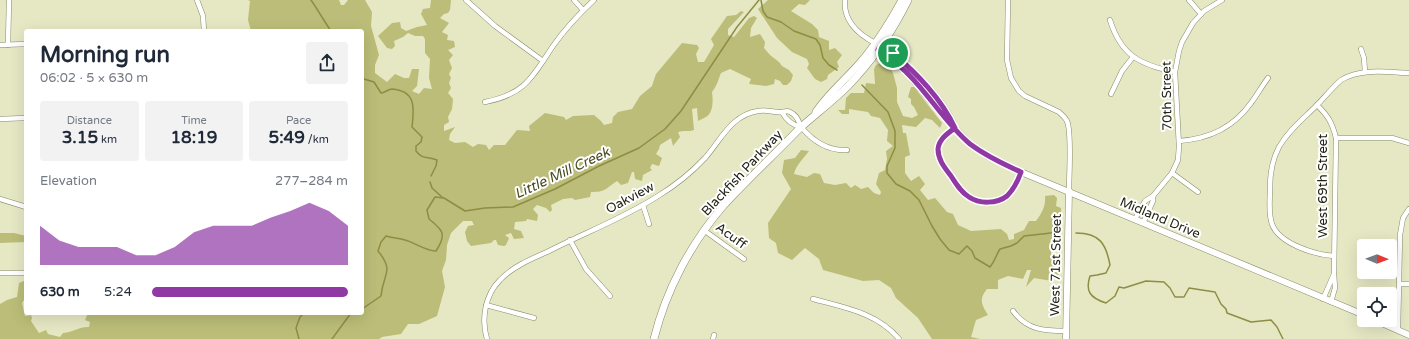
<!DOCTYPE html>
<html lang="en">
<head>
<meta charset="utf-8">
<style>
	body { margin:0; font-family:"Varela Round",sans-serif; background:#f2f2f3; color:#1f2937; height:100vh; display:flex; flex-direction:column; font-size:15px; white-space:nowrap }
	* { box-sizing:border-box; margin:0 }
	p { font-size:13px; color:#747a83 }
	.icon { flex:none; width:22px; height:22px; fill:none; stroke:currentColor; stroke-width:2; stroke-linecap:round; stroke-linejoin:round }
	.map { position:relative; flex:1; overflow:hidden }
	.panel { position:absolute; left:24px; top:29px; width:340px; height:286px; display:flex; flex-direction:column; background:#fff; border-radius:4px; box-shadow:0 4px 16px #0002 }
	.panel>* { flex:none }
	.needle { width:26px; rotate:91deg }
	.buttons { position:absolute; left:1357px; top:239px; display:grid; gap:8px }
	.buttons a { display:grid; place-items:center; width:40px; height:40px; border-radius:4px; background:#fff; box-shadow:0 4px 16px #0002; font-size:20px }
	.pin { position:absolute; display:grid; place-items:center; width:34px; height:34px; color:#fff; margin:-17px; border:2px solid #fff; border-radius:50%; box-shadow:0 1px 4px #0007 }
	.round { display:grid; place-items:center; flex:none; width:42px; height:42px; border-radius:4px; background:#f2f2f3 }
	.headline { display:flex; align-items:center; justify-content:space-between; height:68px; padding:0 16px }
	h1 { font-size:22px; font-weight:700; line-height:30px }
	.metrics { display:grid; grid-template-columns:repeat(3,1fr); gap:6px; height:68px; padding:4px 16px }
	.metrics div { display:grid; align-content:center; border-radius:4px; background:#f2f2f3; text-align:center }
	.metrics b { font-size:17px; font-weight:700 }
	.metrics small { font-size:11px; font-weight:400 }
	.metrics p { font-size:11px }
	.chart { height:112px; padding:8px 16px }
	.chart p { display:flex; justify-content:space-between }
	.chart svg { width:100%; height:72px; margin-top:4px; fill:#9038a4; opacity:.7 }
	ul { padding:0 16px; list-style:none; font-size:13px }
	li { display:grid; grid-template-columns:64px 48px 1fr; align-items:center; height:30px }
	li i { height:10px; border-radius:5px; background:#9038a4 }
	.map>svg:first-child { display:block }
</style>
</head>
<body>
<div class="map">
<svg width="1409" height="339" viewBox="0 0 1409 339">
	<rect width="100%" height="100%" fill="#e6e8c4"/>
	<g fill="#bbbd78">
		<path d="M248,0H339L341,5H344L348,0H365L372,12L371,26L379,55L375,65V73L387,82L395,74L404,78H409L412,69H419L417,86L412,91L419,94L424,88L432,89L429,78L430,59L425,53V39L423,36H415L408,33L403,37L394,41L395,46L392,49L387,48L378,36L392,23L400,22L401,28L406,31L417,27L427,25L421,14L423,9L430,8L431,0H451L450,10L448,13L444,14L440,18L449,23L442,32L448,35L447,40L454,41L455,47L448,50L453,55L449,60L452,68L449,74L451,78L449,83L451,88L448,93L453,99L452,109L448,117L449,122L444,125V131L455,127L450,134L449,140L455,143L465,142L473,147L478,144L486,145L489,150L494,145H505L517,130L530,131L529,126L545,113L564,117L566,120L573,116L594,115L601,121L604,125L612,123L613,117L618,112L632,109L640,96L652,86L656,74L682,43L697,45L699,48L696,54L698,62H704L714,45L711,39L727,16L736,15L741,11L744,12L728,29V35L734,37L749,18L754,16L757,18L751,28L750,37L760,34L765,42L764,48L770,55L779,62L782,66L789,70L793,75L791,81L787,85H783L780,81L775,79L774,84L766,86L749,84L751,79L730,69L721,73C718,80 718,84 712,92C713,100 714,114 704,118C702,119 700,120 698,121L697,108L692,109L694,130C689,132 684,130 678,132L680,137L673,146L671,138L660,145L659,149L656,154L662,158L659,166L652,164L650,168L652,170L643,175L642,181L635,179L634,172H632L628,183L621,185L617,181C605,189 606,192 591,192L590,197L575,200L572,198L563,199L551,205L552,210L550,212L546,208L537,205L533,209L538,215L537,221L527,219L526,221L515,222L514,229L521,231L524,238L514,239L511,233L505,235L509,238L506,245L504,246L498,245L496,240H494L491,243L471,246L467,241L465,232L468,226L474,225L472,221H463L451,233L447,245L446,260L442,271L445,287L437,316L419,324H408L401,334L382,337L379,339H0V304L7,300L17,297L19,283L26,280V297L22,303L25,316L31,315L32,318L31,321L39,333L46,330L48,334L60,337L63,333C74,332 77,327 89,327L90,322L85,320L88,313H362V31H251L248,20L250,1Z"/>
		<path d="M768,0H810L805,5L799,4L791,11L812,24L818,30L819,37L829,41V50L835,48L842,55L837,62L839,67L828,75L827,79L821,82L815,79L807,68L809,64L807,59L792,52L777,38L758,9Z"/>
		<path d="M881,63L889,66L893,73L897,88V102L903,116L912,118L918,115L914,107L911,104V99L908,97L911,87H914L942,123L940,128L932,120L925,118L916,127L902,125L903,133H906L910,155L905,157V173L911,181L919,176L925,184L920,190L928,200L935,198L947,212L953,214L958,225L971,231L1001,229L1007,234L1009,240L1014,239V234L1024,230L1029,221H1036C1042,213 1046,206 1045,196L1054,195L1057,198L1056,206L1061,208V218L1056,224L1060,227L1059,235L1061,238L1058,250L1051,251C1051,264 1057,263 1059,274L1052,281L1034,278L1026,287L1031,270H1027L1023,279L1008,276L998,280V289H987C979,299 981,304 988,315L976,320L971,337L980,339H932L918,318L896,298L891,288L879,280L863,281L823,270L819,259L805,248L792,260L778,253L776,243L769,238L768,223L791,189L782,173L784,160L795,158L801,150L809,151C803,159 796,165 794,174L807,177L814,173L820,174L824,183L835,185L846,183L851,188L855,185L861,189L868,187L874,193L880,195L881,192L876,184L879,173L885,170L887,159L886,151L893,146L887,141L888,130L880,118L871,116L868,112L849,109V114H842L838,110H845L846,98L851,93H864L866,83L875,84L874,69L876,65Z"/>
		<path d="M0,233H14L26,236V242L0,243Z"/>
	</g>
	<g fill="none" stroke-linecap="round" stroke-linejoin="round">
		<g stroke="#8d8e44" stroke-width="1.5">
			<path d="M311,0C318,10 324,21 331,31"/>
			<path d="M761,0L763,11L767,17L781,22L794,31L816,39L820,45L823,58L829,65L837,70"/>
			<path d="M362,76L364,79L374,82L381,93C385,93 388,89 392,89C417,91 414,109 412,127L422,137L421,142L416,146V151C423,160 427,156 437,160L436,166L431,176"/>
			<path d="M862,85L888,112L895,131V148L887,166V173L896,184L910,191L919,200L932,226L940,239L949,250L959,254L967,246L972,251L975,258L990,267C995,261 996,255 1000,249L1011,246L1017,243L1024,236L1060,232"/>
			<path d="M430,182L432,188L442,197"/>
			<path d="M1076,233C1100,233 1106,244 1110,265L1106,273L1097,275L1090,276C1085,291 1090,298 1106,303L1115,296L1119,287L1124,288L1146,281L1164,282L1170,288L1175,297H1184L1189,288L1215,292L1221,304L1226,309L1227,313L1251,322L1271,320L1277,327L1283,339"/>
			<path d="M362,309L381,296C383,273 395,272 378,251L381,242L386,236C392,238 399,238 405,240C416,243 425,251 436,251C447,234 443,230 429,219L427,210L435,197L444,198L465,211L485,208L513,207L555,189L599,166L639,148L665,129L681,111L737,27L759,0"/>
			<path d="M299,339L296,328L300,317L304,313"/>
			<path d="M332,339L351,313"/>
		</g>
		<g stroke="#888a68" stroke-width="5.5">
			<g id="minor">
				<path d="M197,0L203,16L204,31"/>
				<path d="M466,0L495,26L543,61"/>
				<path d="M574,0L583,10"/>
				<path d="M845,0C843,21 858,34 875,43"/>
				<path d="M1008,0L1007,60L1011,78L1019,91L1025,96L1059,112C1062,115 1065,117 1067,121C1072,132 1069,177 1069,191"/>
				<path d="M1189,0L1201,14"/>
				<path d="M1110,20C1121,56 1141,65 1175,72"/>
				<path d="M0,45L26,44"/>
				<path d="M8,45L9,0"/>
				<path d="M1361,49L1364,58L1365,72"/>
				<path d="M1111,94L1122,71L1133,57"/>
				<path d="M485,102C526,94 532,77 553,46C565,29 579,14 594,0"/>
				<path d="M1317,105C1328,116 1332,122 1336,138L1334,274L1335,288L1331,302"/>
				<path d="M782,112C786,120 792,125 801,127"/>
				<path d="M0,119L26,118"/>
				<path d="M955,128C948,133 941,138 939,146C936,158 944,168 951,176C956,184 961,192 969,197C979,204 997,204 1007,196C1014,190 1018,181 1021,172"/>
				<path d="M1336,138H1392L1409,143"/>
				<path d="M1179,141C1208,139 1234,127 1251,103C1257,95 1262,86 1268,78"/>
				<path d="M1172,173L1198,192"/>
				<path d="M0,199L26,207"/>
				<path d="M643,205L649,224"/>
				<path d="M1135,219L1145,201L1153,196L1172,173L1178,160L1179,146L1175,72L1179,51L1182,42L1193,23L1204,11L1222,0"/>
				<path d="M1143,223L1153,201V196"/>
				<path d="M705,231L744,259"/>
				<path d="M570,240L586,269L610,296"/>
				<path d="M1334,256C1316,255 1279,244 1272,224C1268,213 1270,200 1270,188C1270,174 1272,160 1279,147C1288,131 1303,119 1316,106C1324,98 1332,88 1341,80C1361,68 1386,72 1409,73"/>
				<path d="M0,273H26"/>
				<path d="M1399,284H1409"/>
				<path d="M813,299C843,307 878,313 899,339"/>
				<path d="M1323,299L1334,274"/>
				<path d="M486,305L534,318"/>
				<path d="M1013,311C1027,330 1044,331 1066,331"/>
				<path d="M1398,330L1400,235L1403,218L1409,209"/>
				<path d="M487,339C481,319 485,295 500,280C512,267 531,259 547,252C584,233 624,218 658,196C676,185 691,173 705,158C721,140 731,115 758,111C767,109 773,113 782,112C785,112 787,110 790,112C799,116 798,123 802,128C814,142 829,151 847,150"/>
				<path d="M713,339L714,335"/>
			</g>
		</g>
		<g stroke="#888a68" stroke-width="7">
			<g id="tertiary">
				<path d="M878,44H882C907,65 939,93 953,123"/>
				<path d="M876,46L878,49L908,74L946,119L969,143L988,156L1021,172L1364,315"/>
				<path d="M1375,320L1409,335"/>
				<path d="M1066,339L1069,191"/>
			</g>
		</g>
		<g stroke="#888a68" stroke-width="8">
			<g id="secondary">
				<path d="M816,112C828,94 845,80 859,64C876,45 890,22 902,0"/>
				<path d="M654,339C666,290 691,243 724,205C749,178 776,153 801,127C817,113 833,101 848,86C872,61 893,31 908,0"/>
			</g>
		</g>
		<use href="#minor" stroke="#fff" stroke-width="4.5"/>
		<use href="#tertiary" stroke="#fff" stroke-width="6"/>
		<use href="#secondary" stroke="#fff" stroke-width="7"/>
	</g>
	<g fill="none" stroke-linecap="round" stroke-linejoin="round">
		<g stroke="#fff" stroke-width="8">
			<path id="route" d="M893,53L882,44L878,50C888,58 900,65 909,75C930,96 947,125 970,144C986,156 1003,164 1021,172C1018,181 1014,189 1007,196C997,204 979,204 969,197C961,192 956,184 951,176C945,168 938,160 938,149C939,139 948,133 955,128C941,98 917,74 893,53"/>
		</g>
		<use href="#route" stroke="#9038a4" stroke-width="5"/>
	</g>
	<g text-anchor="middle" dominant-baseline="central" stroke-width="4" stroke-linejoin="round" paint-order="stroke">
		<g font-size="13" fill="#232316" stroke="#fff">
			<text transform="translate(1167 96) rotate(-91)">70th Street</text>
			<text transform="translate(742 173) rotate(-47)">Blackfish Parkway</text>
			<text transform="translate(1323 186) rotate(-90)">West 69th Street</text>
			<text transform="translate(630 198) rotate(-28)">Oakview</text>
			<text transform="translate(1160 218) rotate(23)">Midland Drive</text>
			<text transform="translate(731 236) rotate(36)">Acuff</text>
			<text transform="translate(1056 265) rotate(-89)">West 71st Street</text>
		</g>
		<g font-size="14" font-style="italic" fill="#494a20" stroke="#fff">
			<text transform="translate(562 173) rotate(-25)">Little Mill Creek</text>
		</g>
	</g>
</svg>
<div class="buttons">
<a><svg class="needle" viewBox="-14 -14 28 28"><path d="M0-13l5 13h-10z" fill="#e53935"/><path d="M0 13l5-13h-10z" fill="#747a83"/></svg></a>
<a><svg class="icon" aria-label="locate" viewBox="0 0 24 24"><circle cx="12" cy="12" r="6"/><path d="M12 2v4M12 18v4M2 12h4M18 12h4"/></svg></a>
</div>
<div class="pin" style="left:893px;top:53px;background:#1e9e55"><svg class="icon" aria-label="arrive" viewBox="0 0 24 24"><path d="M6 21V4h12l-3 4 3 4H6"/></svg></div>
<section class="panel">
<div class="headline"><div><h1>Morning run</h1><p>06:02 · 5 × 630 m</p></div><a class="round"><svg class="icon" aria-label="share" viewBox="0 0 24 24"><path d="M12 15V3M7 8l5-5 5 5M5 13v7h14v-7"/></svg></a></div>
<div class="metrics">
<div><p>Distance</p><b>3.15<small> km</small></b></div>
<div><p>Time</p><b>18:19</b></div>
<div><p>Pace</p><b>5:49<small> /km</small></b></div>
</div>
<div class="chart"><p><span>Elevation</span>277–284 m</p>
<svg viewBox="0 0 160 44" preserveAspectRatio="none"><path d="M0 44V20L10 29L20 33L30 33L40 33L50 38L60 38L70 33L80 24L90 20L100 20L110 20L120 15L130 11L140 6L150 11L160 20V44z"/></svg>
</div>
<ul>
<li><b>630 m</b>5:24<i style="width:100%"></i></li>
</ul>
</section>
</div>
</body>
</html>
